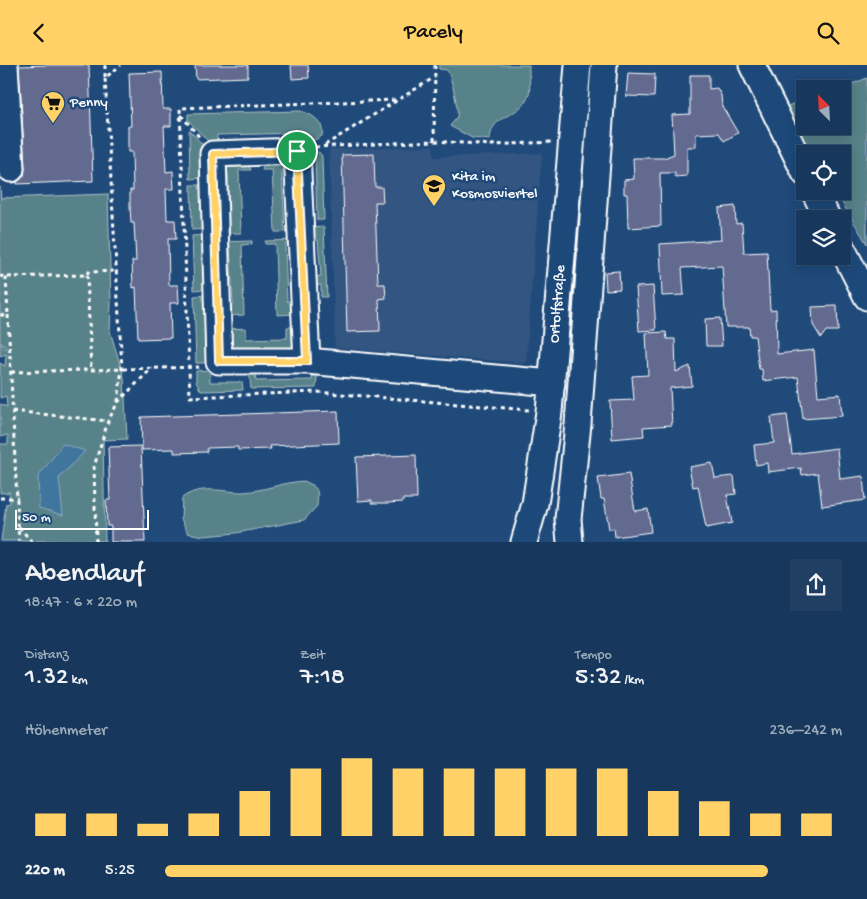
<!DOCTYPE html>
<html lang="de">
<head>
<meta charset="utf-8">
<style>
	body { margin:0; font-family:"Gochi Hand",sans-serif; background:#203f62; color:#f1f3f6; height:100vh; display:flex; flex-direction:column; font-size:19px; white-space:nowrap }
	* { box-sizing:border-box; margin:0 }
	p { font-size:16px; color:#9eacbb }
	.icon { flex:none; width:28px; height:28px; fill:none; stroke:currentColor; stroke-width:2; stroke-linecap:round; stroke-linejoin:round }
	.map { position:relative; height:477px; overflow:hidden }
	.details { display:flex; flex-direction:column; background:#17385c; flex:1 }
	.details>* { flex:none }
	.needle { width:32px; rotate:336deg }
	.buttons { position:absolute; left:796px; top:15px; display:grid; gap:10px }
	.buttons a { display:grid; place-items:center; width:55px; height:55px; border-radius:0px; background:#17385c; box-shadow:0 2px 12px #0003,0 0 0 1px #365272; font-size:25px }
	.scale { position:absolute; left:15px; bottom:12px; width:134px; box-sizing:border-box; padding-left:5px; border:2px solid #fff; border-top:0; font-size:14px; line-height:18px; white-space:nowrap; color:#fff; -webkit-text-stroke:4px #1f4a7a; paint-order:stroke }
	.pin { position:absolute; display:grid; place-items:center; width:42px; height:42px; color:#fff; margin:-21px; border:2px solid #fff; border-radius:50%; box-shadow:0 1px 5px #0007 }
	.round { display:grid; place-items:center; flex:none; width:52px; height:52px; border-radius:0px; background:#203f62 }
	.summary { display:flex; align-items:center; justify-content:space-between; height:85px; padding:0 25px }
	h1 { font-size:28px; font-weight:600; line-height:38px }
	.stats { display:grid; grid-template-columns:repeat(3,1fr); gap:8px; height:85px; padding:5px 25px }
	.stats div { display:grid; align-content:center }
	.stats b { font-size:25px; font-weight:600 }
	.stats small { font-size:14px; font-weight:400 }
	.stats p { font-size:14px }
	.chart { height:140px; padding:10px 25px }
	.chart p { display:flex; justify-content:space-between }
	.chart svg { width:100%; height:90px; margin-top:5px; stroke:#ffd166; stroke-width:6 }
	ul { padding:0 25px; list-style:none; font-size:16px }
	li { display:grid; grid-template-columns:80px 60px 1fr; align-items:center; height:38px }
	li i { height:12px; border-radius:6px; background:#ffd166 }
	header { display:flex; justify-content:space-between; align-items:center; height:65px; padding:0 25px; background:#ffd166; color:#111; font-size:22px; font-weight:600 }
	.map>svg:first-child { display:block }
</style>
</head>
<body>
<header><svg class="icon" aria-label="back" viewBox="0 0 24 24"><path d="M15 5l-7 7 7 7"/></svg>Pacely<svg class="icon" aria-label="search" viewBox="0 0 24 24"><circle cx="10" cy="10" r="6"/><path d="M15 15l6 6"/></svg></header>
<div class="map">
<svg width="867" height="477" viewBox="0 0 867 477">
	<rect width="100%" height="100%" fill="#1f4a7a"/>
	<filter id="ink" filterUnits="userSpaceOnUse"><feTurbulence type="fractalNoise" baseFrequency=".02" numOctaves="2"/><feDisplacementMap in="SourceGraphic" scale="10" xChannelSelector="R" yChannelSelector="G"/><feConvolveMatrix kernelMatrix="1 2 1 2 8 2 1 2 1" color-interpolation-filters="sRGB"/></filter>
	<g filter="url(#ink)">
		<path fill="#335481" d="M433,81L434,92L542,88L526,298L335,283L329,84Z"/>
		<g fill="#598289" stroke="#acc0c4">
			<path d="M439,0H529C528,11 533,26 526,36C515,53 491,50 490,75L472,73L450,61C452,58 456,55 457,51C459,46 451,10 447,5L439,4Z"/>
			<path d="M867,13V179L835,126H842V89H812L784,42L805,35V61H842V24H840Z"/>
			<path d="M300,46C312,49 325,57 322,71L305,80L304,68L217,70V80L208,76L188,55V49Z"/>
			<path d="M189,65L204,81L205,113L190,114Z"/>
			<path d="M319,87L322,91L324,155H317L315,92L305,91V88Z"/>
			<path d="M245,93L251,105H239L241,168H229L228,108L217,107L218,104Z"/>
			<path d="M267,93H284L293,105L282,106L285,167H275L272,105H262Z"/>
			<path d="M191,120H205L206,164L192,165Z"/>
			<path d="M0,122L1,133L108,129L111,238L110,266L124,312L127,374L103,375L105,476H1L6,439L10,438L9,426L7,428H0V379H8V370L0,372V339L7,342L6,331L0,333V298L5,301L6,289L0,291V278L5,284L6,282L0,277Z"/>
			<path d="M324,162L327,232H321V220H310V212L321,211L318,175H308V163Z"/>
			<path d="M206,170L208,224L194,225L192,171Z"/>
			<path d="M296,175V178L285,179L287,236L298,237L294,249L277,250L275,179H265V176Z"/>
			<path d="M252,176V179L242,180L244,250L227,251L222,240L233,239L230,180H220V177Z"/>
			<path d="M208,230L210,298H196L194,231Z"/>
			<path d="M287,262H293L294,284L232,287L228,264L246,263V274L287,273Z"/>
			<path d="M313,304H318L316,323L251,324L249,305H254L256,316L312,315Z"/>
			<path d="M210,305V317H242L243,325L201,326L196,317V306Z"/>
			<path d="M304,416C320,423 318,426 317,441L304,455L236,468L204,471L188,468L181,454L182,433C201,419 221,427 243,427C263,426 284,417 304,416Z"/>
		</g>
		<path fill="#40749d" stroke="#8cacc4" d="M63,379L85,386L59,413L63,450L39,443L38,412Z"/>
		<g fill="#626b90" stroke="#fff">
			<path d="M50,0H89L93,116L17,119V117L24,111L25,103L19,1Z"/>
			<path d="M195,0H248V12L196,14Z"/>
			<path d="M291,0H308L309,13L292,14Z"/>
			<path d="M162,7L163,44H171V61H164L166,107L173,106L174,124H166L167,155H175L176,174H168L169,220H178L179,238H170L171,273L138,274L136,222L133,223L132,196H136L134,158H131L130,141V125H133L132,87H128V61H131L129,8Z"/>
			<path d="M628,8L655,9L654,32L626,31Z"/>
			<path d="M690,10H709V24L717,23L721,30L722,41L738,68L724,76L719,68L696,69V82H687V111L675,112V108H660L661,161L628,163L627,129H624V115L634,114L633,93H664L674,89L672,50L690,49Z"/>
			<path d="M374,89L375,122H382L383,137H375L378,219H385L386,233L379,234L380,266L347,267L342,90Z"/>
			<path d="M735,141L736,159L742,158L744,188L767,187L770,245L776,244L777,289L814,285L818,331L840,329L842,351L803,354L798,312L763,316L762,304H759L755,271H750L749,262H726L722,201L682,203L684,230L662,231L660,179L721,175L719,143Z"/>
			<path d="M619,206L620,224L606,225L605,207Z"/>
			<path d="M653,221L656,265L639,266L636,222Z"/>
			<path d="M837,241L838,266H826L821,273L813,260L812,242Z"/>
			<path d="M720,253L722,281H706L705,254Z"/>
			<path d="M666,267L667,274H675L676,307L690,301L692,321L670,323L672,360L643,362L644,371L612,374L610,336L634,335L632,311L648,310L646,268Z"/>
			<path d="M338,346L339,378L270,381L271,384L238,385V382L207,383V387L174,388V384L142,385L141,352Z"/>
			<path d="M787,350L792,389L837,383L840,414L863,411L865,435L822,441L818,408L802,410L801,403L768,407L767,398L756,400L754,380L774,378L771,352Z"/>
			<path d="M141,381L145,477H111V461H107L106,435H110L108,382Z"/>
			<path d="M416,390L417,434H403V437L387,438H372V435L358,436L356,392Z"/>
			<path d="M712,398L715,413L734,411L736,429L727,430L732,458L706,463L698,421L693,422L689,402Z"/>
			<path d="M629,409L635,446L648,444L651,467L615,472L614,463L609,464L604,434H601L598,413Z"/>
		</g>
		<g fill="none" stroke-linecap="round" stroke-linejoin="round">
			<g stroke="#fff" stroke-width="29">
				<g id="minor">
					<path d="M5,0L11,104"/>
					<path d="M752,0L805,108"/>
					<path d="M814,126L828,154"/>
					<path d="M842,183L867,232"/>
					<path d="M307,296L297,86L213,89L219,296H307L552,318"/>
					<path id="s1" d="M524,477L535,439L549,347L578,0"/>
					<path d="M570,477L568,454L578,359L604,0"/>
				</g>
			</g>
			<g stroke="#fff" stroke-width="3" stroke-dasharray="4 4" stroke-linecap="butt">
				<path d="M105,0V13"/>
				<path d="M395,35L180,43L190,332L317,327L529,345"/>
				<path d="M181,50L201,74"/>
				<path d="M434,76L435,0"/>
				<path d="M325,80L435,12"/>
				<path d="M315,82L434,76L492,80L551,77"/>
				<path d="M87,210L91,304"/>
				<path d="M0,211L6,212L87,210L88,207L117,206"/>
				<path d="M6,212L8,250"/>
				<path d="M0,250H8L19,477"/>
				<path d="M11,307L200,302"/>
				<path d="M118,337L122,303L105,13L121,0"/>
				<path d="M12,346L108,356"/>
				<path d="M0,433H18"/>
				<path d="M19,462L32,477"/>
				<path d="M96,477L94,402L108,356L118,337L152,303"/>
			</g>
			<use href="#minor" stroke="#1f4a7a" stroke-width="25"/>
		</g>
	</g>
	<g fill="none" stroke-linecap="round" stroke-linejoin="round" filter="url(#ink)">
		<g stroke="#fff" stroke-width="10">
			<path id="route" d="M297,86L307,296H219L213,89Z"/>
		</g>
		<use href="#route" stroke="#ffd166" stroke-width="6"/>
	</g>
	<defs>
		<g id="supermarket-pin" transform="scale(1.25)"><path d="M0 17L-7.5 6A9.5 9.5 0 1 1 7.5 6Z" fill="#ffd166" stroke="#1f4a7a"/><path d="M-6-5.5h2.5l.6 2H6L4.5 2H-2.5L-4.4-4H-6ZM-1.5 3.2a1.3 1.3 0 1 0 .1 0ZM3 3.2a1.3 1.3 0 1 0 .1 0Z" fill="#111"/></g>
		<g id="school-pin" transform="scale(1.25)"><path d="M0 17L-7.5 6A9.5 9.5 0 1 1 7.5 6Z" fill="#ffd166" stroke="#1f4a7a"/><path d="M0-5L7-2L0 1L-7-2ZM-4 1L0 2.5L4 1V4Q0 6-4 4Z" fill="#111"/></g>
	</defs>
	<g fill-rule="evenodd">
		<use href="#supermarket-pin" x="53" y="38"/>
		<use href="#school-pin" x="434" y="121"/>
	</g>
	<g text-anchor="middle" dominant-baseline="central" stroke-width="5" stroke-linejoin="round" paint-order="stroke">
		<g font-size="15" fill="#fff" stroke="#1f4a7a" text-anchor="start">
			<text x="70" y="38">Penny</text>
			<text x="452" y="112">Kita im<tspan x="452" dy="17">Kosmosviertel</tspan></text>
		</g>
		<g font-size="15" fill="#fff" stroke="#1f4a7a">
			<text stroke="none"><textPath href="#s1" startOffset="241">Ortolfstraße</textPath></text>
		</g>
	</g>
</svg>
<div class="buttons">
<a><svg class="needle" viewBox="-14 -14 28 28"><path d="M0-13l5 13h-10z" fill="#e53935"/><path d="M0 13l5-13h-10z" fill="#9eacbb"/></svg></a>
<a><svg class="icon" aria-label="locate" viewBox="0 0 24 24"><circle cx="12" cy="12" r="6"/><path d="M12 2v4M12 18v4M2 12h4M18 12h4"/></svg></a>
<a><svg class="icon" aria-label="layers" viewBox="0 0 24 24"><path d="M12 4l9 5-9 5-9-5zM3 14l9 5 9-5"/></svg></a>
</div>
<div class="scale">50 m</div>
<div class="pin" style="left:297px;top:86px;background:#1e9e55"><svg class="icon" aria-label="arrive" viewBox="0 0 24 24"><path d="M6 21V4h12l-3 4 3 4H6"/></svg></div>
</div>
<section class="details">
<div class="summary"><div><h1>Abendlauf</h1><p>18:47 · 6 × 220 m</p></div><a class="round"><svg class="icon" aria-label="share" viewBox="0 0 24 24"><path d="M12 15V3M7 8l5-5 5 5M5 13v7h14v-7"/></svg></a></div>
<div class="stats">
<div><p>Distanz</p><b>1.32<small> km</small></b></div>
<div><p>Zeit</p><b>7:18</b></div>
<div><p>Tempo</p><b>5:32<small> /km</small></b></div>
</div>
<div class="chart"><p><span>Höhenmeter</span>236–242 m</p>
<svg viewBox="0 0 160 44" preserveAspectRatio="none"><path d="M5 44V33M15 44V33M25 44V38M35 44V33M45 44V22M55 44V11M65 44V6M75 44V11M85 44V11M95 44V11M105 44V11M115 44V11M125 44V22M135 44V27M145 44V33M155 44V33"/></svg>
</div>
<ul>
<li><b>220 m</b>5:25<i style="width:89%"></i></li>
</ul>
</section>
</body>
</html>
